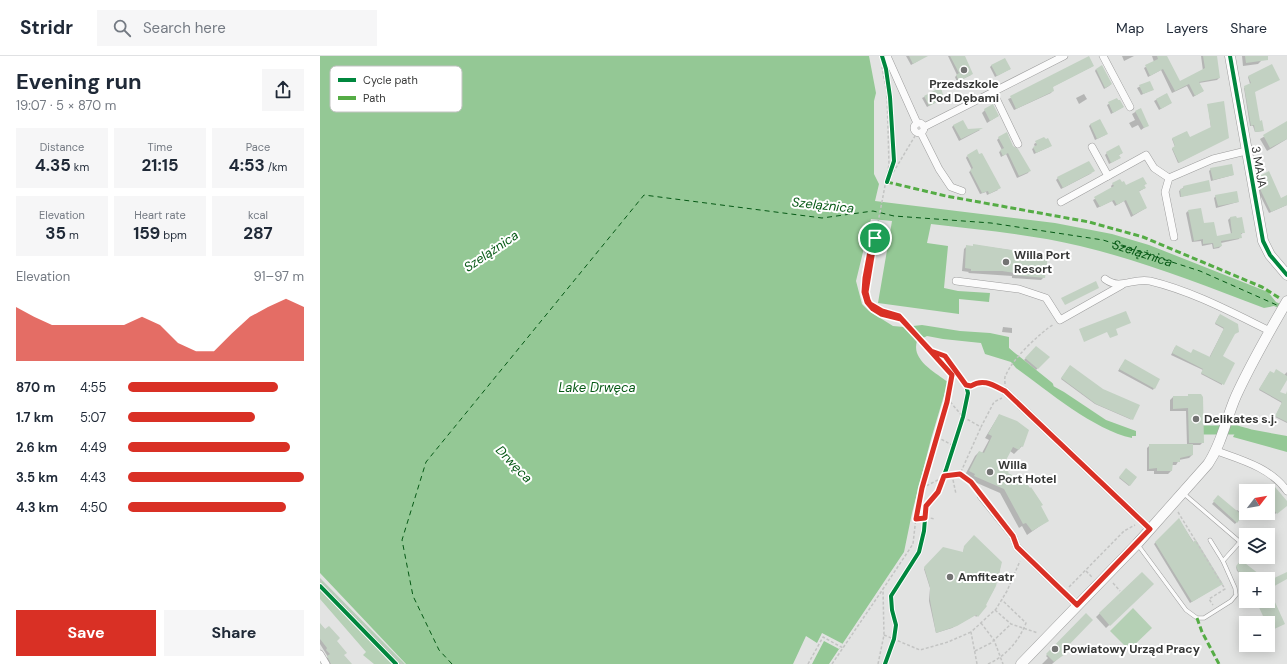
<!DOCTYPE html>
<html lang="en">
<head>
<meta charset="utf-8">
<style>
	body { margin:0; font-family:"DM Sans",sans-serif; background:#f6f6f7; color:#1f2937; height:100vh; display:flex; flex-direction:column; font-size:15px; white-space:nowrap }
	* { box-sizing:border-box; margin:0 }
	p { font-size:13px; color:#747a83 }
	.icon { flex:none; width:22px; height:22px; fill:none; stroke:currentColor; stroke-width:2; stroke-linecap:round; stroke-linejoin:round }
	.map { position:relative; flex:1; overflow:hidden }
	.drawer { display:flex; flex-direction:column; background:#fff; width:320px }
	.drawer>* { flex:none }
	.needle { width:26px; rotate:59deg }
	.tools { position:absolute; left:919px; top:428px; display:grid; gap:8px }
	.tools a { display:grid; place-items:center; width:36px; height:36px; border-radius:0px; background:#fff; box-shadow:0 2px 10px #0003; font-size:20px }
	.pin { position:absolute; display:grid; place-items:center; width:34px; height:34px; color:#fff; margin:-17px; border:2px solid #fff; border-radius:50%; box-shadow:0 1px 4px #0007 }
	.round { display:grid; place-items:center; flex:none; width:42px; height:42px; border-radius:0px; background:#f6f6f7 }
	.head { display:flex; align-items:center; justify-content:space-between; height:68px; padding:0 16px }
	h1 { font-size:22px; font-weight:700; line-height:30px }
	.stats { display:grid; grid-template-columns:repeat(3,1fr); gap:6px; height:68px; padding:4px 16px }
	.stats div { display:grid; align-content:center; border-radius:0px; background:#f6f6f7; text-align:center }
	.stats b { font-size:17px; font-weight:700 }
	.stats small { font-size:11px; font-weight:400 }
	.stats p { font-size:11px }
	.chart { height:112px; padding:8px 16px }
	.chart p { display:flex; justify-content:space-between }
	.chart svg { width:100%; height:72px; margin-top:4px; fill:#d93025; opacity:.7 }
	.action { display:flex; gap:8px; margin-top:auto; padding:8px 16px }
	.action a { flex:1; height:46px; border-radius:0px; background:#d93025; color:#fff; font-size:16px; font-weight:700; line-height:46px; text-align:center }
	.action a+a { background:#f6f6f7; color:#1f2937 }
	ul { padding:0 16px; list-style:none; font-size:13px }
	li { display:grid; grid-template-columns:64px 48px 1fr; align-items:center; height:30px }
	li i { height:10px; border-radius:5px; background:#d93025 }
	header { display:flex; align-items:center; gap:24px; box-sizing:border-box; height:56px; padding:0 20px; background:#fff; border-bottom:1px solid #e0e1e3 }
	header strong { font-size:19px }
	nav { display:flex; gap:22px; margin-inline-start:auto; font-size:14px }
	.search { width:280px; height:36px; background:#f6f6f7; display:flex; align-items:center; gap:10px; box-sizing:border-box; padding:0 14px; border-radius:0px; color:#747a83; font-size:15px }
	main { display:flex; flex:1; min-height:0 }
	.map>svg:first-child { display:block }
</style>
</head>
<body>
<header>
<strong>Stridr</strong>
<div class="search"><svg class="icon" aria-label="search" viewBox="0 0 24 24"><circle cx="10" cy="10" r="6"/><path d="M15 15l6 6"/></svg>Search here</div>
<nav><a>Map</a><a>Layers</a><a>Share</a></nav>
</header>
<main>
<section class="drawer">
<div class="head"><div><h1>Evening run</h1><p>19:07 · 5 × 870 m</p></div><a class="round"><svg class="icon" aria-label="share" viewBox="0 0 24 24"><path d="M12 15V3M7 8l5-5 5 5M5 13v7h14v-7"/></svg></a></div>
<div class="stats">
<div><p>Distance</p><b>4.35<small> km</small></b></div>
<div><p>Time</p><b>21:15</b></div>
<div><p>Pace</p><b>4:53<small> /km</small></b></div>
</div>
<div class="stats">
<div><p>Elevation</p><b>35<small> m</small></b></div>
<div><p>Heart rate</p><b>159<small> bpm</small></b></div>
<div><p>kcal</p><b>287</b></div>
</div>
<div class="chart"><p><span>Elevation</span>91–97 m</p>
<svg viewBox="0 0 160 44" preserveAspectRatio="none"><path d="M0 44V11L10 17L20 22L30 22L40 22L50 22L60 22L70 17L80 22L90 33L100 38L110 38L120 27L130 17L140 11L150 6L160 11V44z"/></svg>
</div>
<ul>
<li><b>870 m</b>4:55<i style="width:85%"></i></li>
<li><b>1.7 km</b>5:07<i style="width:72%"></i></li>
<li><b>2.6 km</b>4:49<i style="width:92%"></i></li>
<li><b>3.5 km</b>4:43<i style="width:100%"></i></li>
<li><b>4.3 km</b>4:50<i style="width:90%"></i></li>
</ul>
<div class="action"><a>Save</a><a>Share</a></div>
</section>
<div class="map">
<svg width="967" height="608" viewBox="0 0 967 608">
	<rect width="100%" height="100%" fill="#e2e3e2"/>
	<g fill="#b5d0b5">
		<path d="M0,522L85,608H54L43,599L46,596L0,543Z"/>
		<path d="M813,552L832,572L809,594L790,575Z"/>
	</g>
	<g fill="#94c895">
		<path d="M0,0H549L556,37L554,45V118L559,128L555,145L735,167L792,178L829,189L948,236L956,246L967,251V256L954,250L944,252C883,229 823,205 760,190C711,178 660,174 611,168L607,187L628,190L624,232L638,235L670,237L669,246L639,243V258L558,247L572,165L551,163L536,225L542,248L549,255L573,270L584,271L602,269L640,275L670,277L689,281V292L696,299L693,303L715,320L744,336L786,364L816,375V380H812V382C774,374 728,335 696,312L691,306L665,298L661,287L623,283L607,280L597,285C591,304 615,316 628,326L611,383L592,457L584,496L509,608H86L0,517Z"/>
		<path d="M918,371L967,380V396L913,381Z"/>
	</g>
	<path fill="#e2e3e2" d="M502,577L523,588L519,593L504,585L492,608H473L486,580L497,587Z"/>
	<g fill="#0003">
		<path d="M586,0H602L603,2L591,9Z"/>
		<path d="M628,0H639L651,19L637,26L635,21L637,19Z"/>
		<path d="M802,0H814L804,5Z"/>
		<path d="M832,0H846L859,27L883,15L881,0H896L899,22L897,24L879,27L883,35L873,41L867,30L852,37L841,14L828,21L824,12L834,6Z"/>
		<path d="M922,0H940L941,5L938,8L923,10Z"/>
		<path d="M672,9L690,13L675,21L670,11Z"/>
		<path d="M773,10L732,31L733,34L731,37L694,54L688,43Z"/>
		<path d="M952,10L934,36L939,66L943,75L935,76L933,70H930L924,32L930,28L928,21Z"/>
		<path d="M776,13L791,28L789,30L784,33L775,15Z"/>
		<path d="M829,26L832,34L821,39L817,32Z"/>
		<path d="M620,33L623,42L607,51L602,42Z"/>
		<path d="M764,38L767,43L759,48L756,42Z"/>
		<path d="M846,38L851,47L839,54L834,45Z"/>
		<path d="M797,43L803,51L791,58L787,49Z"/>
		<path d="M888,49L907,82L858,107L852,93L855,91L852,83L866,76L870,82L891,72Z"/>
		<path d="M820,53L828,69L821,74L818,69L812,72L809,67L815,64L812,58Z"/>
		<path d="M665,54L678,60L667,67L662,57Z"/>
		<path d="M967,67V83L947,95L940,83Z"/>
		<path d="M771,68L785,79L775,84L769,70Z"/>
		<path d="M634,69L647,74H660L639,85L632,71Z"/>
		<path d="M679,82L693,91L709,115L708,117L697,122L686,98L681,101L679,96L682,94L677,84Z"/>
		<path d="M724,82L729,91L714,98L712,93L715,91L714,88Z"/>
		<path d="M787,97H802L799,99L798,103L789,108L785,99Z"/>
		<path d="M647,100L678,134L667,139L666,136L660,138L649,116L652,114L646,102Z"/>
		<path d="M891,113L913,119L891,125L889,115Z"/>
		<path d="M772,117L741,133L736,124L738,122Z"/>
		<path d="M939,122L961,143H967V149L949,157L939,137L937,123Z"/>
		<path d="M793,128L806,130L825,128L824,130L825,132L818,136L826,152L811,161L804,145L795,150L792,145L777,152L773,144L792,133L791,130Z"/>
		<path d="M864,131L890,134L860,141L859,135Z"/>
		<path d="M896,140L918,146L896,152L894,142Z"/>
		<path d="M868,155L896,181L911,178L908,164L910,162H921L924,176L920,179L919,183L901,187V190L899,192L893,193L892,188L882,190L881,185L872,186L866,157Z"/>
		<path d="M654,189L697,195L699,194L724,221L721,224L692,222V220L648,217L649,216L642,215L644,193L647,190L652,191Z"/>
		<path d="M899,260L914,278L902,300V329L881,318L883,314L851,299L855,291L871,298L889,302L904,273L895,268Z"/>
		<path d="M683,271L692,272V277L682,276Z"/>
		<path d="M716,292L728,301L716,314L704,304Z"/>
		<path d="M804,306L834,332L833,334L798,315Z"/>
		<path d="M750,310L812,364L775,348L741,323Z"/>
		<path d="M967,316V322L958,336L967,340V367L955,361L962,347L939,334L949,317L964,319Z"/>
		<path d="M880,340L883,386L880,389H872V399L869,402L859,404L856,409H852L851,415L848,418H834V415H827V392L830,389H867L866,355H850V344L853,341Z"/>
		<path d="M679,359L702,390L694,398L690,395L683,408L685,415L700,430L727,465L707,479L702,470L699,472L680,437L650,424L651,422L645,419L655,400L659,396L662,397L669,384L665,382Z"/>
		<path d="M806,414L816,422L809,430L799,422Z"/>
		<path d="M937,429L944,435H937L934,432Z"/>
		<path d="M948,438L967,447V449L955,458L948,449Z"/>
		<path d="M898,441L915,456L917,454L923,458L915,468L892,448Z"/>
		<path d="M859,464L901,528L870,547L834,488Z"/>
		<path d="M654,481L681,507L679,518L673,535L664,549L666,550L656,561L655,559L632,572L616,577L609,545L610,532L604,513L624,493L643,497L644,492Z"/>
		<path d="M921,505L934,523H927L917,515L916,511Z"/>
		<path d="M822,517L833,528L786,572L776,561Z"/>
		<path d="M766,558L741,596L743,598L732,608H722L728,602L726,600Z"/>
		<path d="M0,568L16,585L23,599L30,608H8L5,604L8,601L0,588Z"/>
	</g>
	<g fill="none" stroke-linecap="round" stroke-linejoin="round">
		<g stroke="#94c895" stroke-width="9">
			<path d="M684,294L729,330"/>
			<path d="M884,374H917L928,377"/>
		</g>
		<path stroke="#065915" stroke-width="1" stroke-dasharray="5 4" stroke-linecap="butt" id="s1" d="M132,608L119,594L93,540L82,484L106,406L324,139L502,162L553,155L574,160L671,167L783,184L880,215L959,250"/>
	</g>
	<g fill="#c2d1c2">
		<path d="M589,0H608L593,8Z"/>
		<path d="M630,0H645L653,18L639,25L636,19L639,17Z"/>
		<path d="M769,0L774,10L733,31L734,35L696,53L690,40Z"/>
		<path d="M837,0H847L860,25L885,12L883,0H897L900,22L879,26L884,35L875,40L869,28L855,35L843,13L830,20L825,9L838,3Z"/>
		<path d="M925,0H948V4L926,7Z"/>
		<path d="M685,2L691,13L677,20L671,9Z"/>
		<path d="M952,8L960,24L935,36L940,65L942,64L944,75L935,76L934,69L931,70L924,30L931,27L928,20Z"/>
		<path d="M782,9L792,28L785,32L776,13Z"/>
		<path d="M830,25L834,34L823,38L819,29Z"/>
		<path d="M621,31L624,43L609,50L604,40Z"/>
		<path d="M847,37L852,47L841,53L836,43Z"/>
		<path d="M797,42L798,44H800L804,51L793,57L788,46Z"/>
		<path d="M904,45L909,82L859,107L852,92L855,90L852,82L867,75L870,81L891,71L887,48Z"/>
		<path d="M673,48L679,60L670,65L664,53Z"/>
		<path d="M821,52L829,70L824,72L815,55Z"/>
		<path d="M780,63L788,78L777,83L770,68Z"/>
		<path d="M643,64L648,73L663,72L641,83L633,69Z"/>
		<path d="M967,65V83L950,92L943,79Z"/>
		<path d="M687,76L693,90L698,93L711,115L699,120L688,97L683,100L680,94L684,92L678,81Z"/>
		<path d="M724,81L726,83L728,82L732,90L716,97L713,91L717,89L715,85Z"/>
		<path d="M799,89L803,97L799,99L801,102L791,107L786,96Z"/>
		<path d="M657,93L659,98L662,97L681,132L669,138L668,135L662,137L650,114L653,112L647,99Z"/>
		<path d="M769,105L775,115L743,132L737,121Z"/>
		<path d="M912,108L914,119L893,124L890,112Z"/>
		<path d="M949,115L961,142L967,139V149L951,156L941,135L938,121Z"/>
		<path d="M823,121L827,128L824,129L826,132L819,135L827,152L813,159L806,144L797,149L794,144L780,151L774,141L794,130L792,127L800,123L802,126L804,125L806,129Z"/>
		<path d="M889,124L891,135L861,141L860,133L864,132L863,130Z"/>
		<path d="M917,135L919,146L898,150L895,139Z"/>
		<path d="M881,152L884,167L894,166L897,180L912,177L910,161L916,160L917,162L922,161L925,177H921L922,182L901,185L902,190L894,192L893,187L883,188V183L874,185L868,154Z"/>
		<path d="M653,188L698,195V193L728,199L725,222L694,219L695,217L682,215H651V213L645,212L646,189L653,190Z"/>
		<path d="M776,225L779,232L745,249L741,242Z"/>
		<path d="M806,255L811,267L796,273L798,279L790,282L787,276L764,286L759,273Z"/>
		<path d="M900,258L918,268L919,276L915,278L903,300L915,307L904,329L881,317L883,313L852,297L856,289L871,297L873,293L890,301L904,272L895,267Z"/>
		<path d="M716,290L730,301L718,313L705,302Z"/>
		<path d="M805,303L840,323L835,333L799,313Z"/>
		<path d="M750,309L783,333L820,349L813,364L776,348L741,322Z"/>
		<path d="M956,313L967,320V324L960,336L966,338L967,335V366L955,360L962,346L939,333L950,315L954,317Z"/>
		<path d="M868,338H881L883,341L884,387H869L868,352L853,353V340H868Z"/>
		<path d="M679,358L697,365L709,374L703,391L701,390L699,394L693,391L684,408L688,410L686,414L689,416L688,417L696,421L700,428L706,426L710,432L711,431L723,449L721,450L729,465L712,475L706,467L703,468L684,433L654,420L655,418L649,415L659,395L664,397L672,380L668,378Z"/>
		<path d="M829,388H873V399L860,402V406H853L852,415H837V412L829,413Z"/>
		<path d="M806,412L817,421L810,430L799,421Z"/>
		<path d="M955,431L967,445V450L957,458L948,446V437Z"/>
		<path d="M898,439L923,460L917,467L893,445Z"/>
		<path d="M859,462L873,486L876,484L903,528L872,546L835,486Z"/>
		<path d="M654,479L682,506L676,530L666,549L667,550L658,561L656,559L637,570L616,577L610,544V531L604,511L623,491L643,496L644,490Z"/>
		<path d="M921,504L939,518L935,523H928L918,515L916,510Z"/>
		<path d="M822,516L834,528L790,570L779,557Z"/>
		<path d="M967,516V523L949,533L965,568L950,575L936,545H948V525Z"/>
		<path d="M766,557L773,564L742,596L745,598L734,606L726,598Z"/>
		<path d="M0,567L5,573L9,570L20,582L17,585L27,597L24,599L32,608H11L7,600L10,598L6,594L7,592L0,583Z"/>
	</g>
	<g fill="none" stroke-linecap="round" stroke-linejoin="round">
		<g stroke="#9c9c9c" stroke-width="4.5">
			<g id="lane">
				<path d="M863,437L926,491"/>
				<path d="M890,484L903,505"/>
				<path d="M818,489L866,554L877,562H884L911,545L916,539L915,532L903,505L920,486"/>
				<path d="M938,501L941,504"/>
			</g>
		</g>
		<g stroke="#9c9c9c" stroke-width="8">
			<g id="street">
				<path d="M567,0L597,67"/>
				<path d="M783,0L810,51"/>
				<path d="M673,36L698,88"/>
				<circle cx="599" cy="72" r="5"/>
				<path d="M604,71L744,0"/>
				<path d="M601,77L619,113L631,131L642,135"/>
				<path d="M772,91L788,120"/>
				<path d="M741,146L826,99L834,112L849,122"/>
				<path d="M854,181L845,136L849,122L893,103L926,95"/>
				<path d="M785,223C801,235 813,221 830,225C872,235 911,256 950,275"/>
				<path d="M636,225L699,233L726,242L740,264L802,229"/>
				<path d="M685,335L830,473"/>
				<path d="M897,395C922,404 951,412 967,435"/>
				<path d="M661,440L693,480L697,491L757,549"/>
				<path d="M0,598L6,608"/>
			</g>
		</g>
		<g stroke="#9c9c9c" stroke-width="11">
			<g id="secondary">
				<path d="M910,0L943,185L950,199L967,219"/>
				<path d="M701,608L817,488L888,408C902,387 906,363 916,340C931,307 949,276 967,245"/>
			</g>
		</g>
		<g stroke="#c3c4c3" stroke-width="1.5" stroke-dasharray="3 2" stroke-linecap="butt">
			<path d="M568,125L595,80"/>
			<path d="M632,319L651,330C661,324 669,327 679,332"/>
			<path d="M685,328C685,325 684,321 686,319C692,303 720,277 734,268"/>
			<path d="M627,342L643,361L661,371L674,346L682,342"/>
			<path d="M617,381L634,390"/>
			<path d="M632,419L636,438"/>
			<path d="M602,432L624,421L640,418"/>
			<path d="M657,433L651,426L640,418L661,371"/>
			<path d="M858,456L905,533L889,543L893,549"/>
			<path d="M596,463L605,461L615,463"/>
			<path d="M766,515L772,521"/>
			<path d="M0,524L82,608"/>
			<path d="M793,527L800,535"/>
			<path d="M749,531L804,475L815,469"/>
			<path d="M675,554L691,568L718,577"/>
			<path d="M661,567L674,584L683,608"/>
			<path d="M564,579L600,594L628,586L651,576"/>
			<path d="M655,595L671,587L691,568"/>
			<path d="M488,608L503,581L523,592"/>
			<path d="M512,608L563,533"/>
			<path d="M558,608L564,579L563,533L593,488L597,452L627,346L632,319C617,301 601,279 582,264C575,258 562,260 554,254C536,242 547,198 555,182L569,109L567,37L562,11"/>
			<path d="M657,608L651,576L676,553L687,535L700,505"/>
			<path d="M668,608C686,600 699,585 706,567L682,544"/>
		</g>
		<use href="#lane" stroke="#fbfbfb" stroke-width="3.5"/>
		<use href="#street" stroke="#fbfbfb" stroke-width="7"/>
		<use href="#secondary" stroke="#fbfbfb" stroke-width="10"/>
		<g stroke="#55ac45" stroke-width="3" stroke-dasharray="6 3" stroke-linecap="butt">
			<path d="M567,126L626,140L769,166L823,181L942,231L961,243"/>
			<path d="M877,562L882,576L899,608"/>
		</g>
		<g stroke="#fff" stroke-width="6">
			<g id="cycleway">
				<path d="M562,0L566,13L570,41L574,105L567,126"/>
				<path d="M910,0L943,185L950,199L967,219"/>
				<path d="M555,182C547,198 537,239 552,253C560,259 572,261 581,263"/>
				<path d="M685,335L830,473"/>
				<path d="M0,530L76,608"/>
				<path d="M565,608L574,583L576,569L572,554L571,540L599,496L604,475L606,450L618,436L626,414L643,361L648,337L646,329L625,300L611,295"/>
			</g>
		</g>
		<use href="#cycleway" stroke="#00873e" stroke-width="4"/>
	</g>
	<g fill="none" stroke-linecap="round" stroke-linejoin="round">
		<g stroke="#fff" stroke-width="8">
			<path id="route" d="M555,182L546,236L548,244L550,248L562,255L579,260L632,319L627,346L602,432L596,463L605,462L606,450L618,436L624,420L640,418L651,426L693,480L697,491L757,549L830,473L685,335C673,329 663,322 651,330L646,329L625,300L611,295L581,263L561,258L553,253L547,246L544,236L545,222L551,190L555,182"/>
		</g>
		<use href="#route" stroke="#d93025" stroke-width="5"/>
	</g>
	<g fill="#737473" stroke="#fff" stroke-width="1.5">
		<circle cx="644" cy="14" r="4"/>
		<circle cx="686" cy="206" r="4"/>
		<circle cx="876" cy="363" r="4"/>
		<circle cx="670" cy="416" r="4"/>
		<circle cx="630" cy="521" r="4"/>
		<circle cx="735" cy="593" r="4"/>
	</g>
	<g text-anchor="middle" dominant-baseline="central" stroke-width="4" stroke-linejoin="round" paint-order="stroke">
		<g font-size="12" font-weight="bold" fill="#373837" stroke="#fff" text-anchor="start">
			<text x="644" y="28" text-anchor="middle">Przedszkole<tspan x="644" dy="14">Pod Dębami</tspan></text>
			<text x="694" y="199">Willa Port<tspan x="694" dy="14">Resort</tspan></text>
			<text x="884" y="363">Delikates s.j.</text>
			<text x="678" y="409">Willa<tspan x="678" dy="14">Port Hotel</tspan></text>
			<text x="638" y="521">Amfiteatr</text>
			<text x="743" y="593">Powiatowy Urząd Pracy</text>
		</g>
		<g font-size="12" fill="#373837" stroke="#fff">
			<text transform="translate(939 111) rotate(80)">3 MAJA</text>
		</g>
		<g font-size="13" font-style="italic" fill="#065915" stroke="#fff">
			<text transform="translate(503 149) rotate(6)">Szelążnica</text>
			<text transform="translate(171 195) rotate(-34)">Szelążnica</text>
			<text stroke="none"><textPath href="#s1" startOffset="1067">Szelążnica</textPath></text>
			<text x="277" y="331">Lake Drwęca</text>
			<text transform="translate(194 408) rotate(46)">Drwęca</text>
		</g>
	</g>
	<rect x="10" y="10" width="132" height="46" rx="6" fill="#fff" stroke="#c3c3c3" stroke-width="1"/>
	<rect x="18" y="22" width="18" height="4" fill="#00873e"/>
	<rect x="18" y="40" width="18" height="4" fill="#55ac45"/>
	<g font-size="11" fill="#373837">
		<text x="43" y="28">Cycle path</text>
		<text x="43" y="46">Path</text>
	</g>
</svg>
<div class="tools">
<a><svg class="needle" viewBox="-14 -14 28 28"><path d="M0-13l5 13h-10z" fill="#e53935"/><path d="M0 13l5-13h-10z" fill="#747a83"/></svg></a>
<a><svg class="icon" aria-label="layers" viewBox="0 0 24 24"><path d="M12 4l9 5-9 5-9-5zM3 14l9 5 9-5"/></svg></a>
<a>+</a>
<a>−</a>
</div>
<div class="pin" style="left:555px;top:182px;background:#1e9e55"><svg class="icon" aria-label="arrive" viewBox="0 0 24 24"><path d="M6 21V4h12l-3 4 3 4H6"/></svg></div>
</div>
</main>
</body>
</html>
